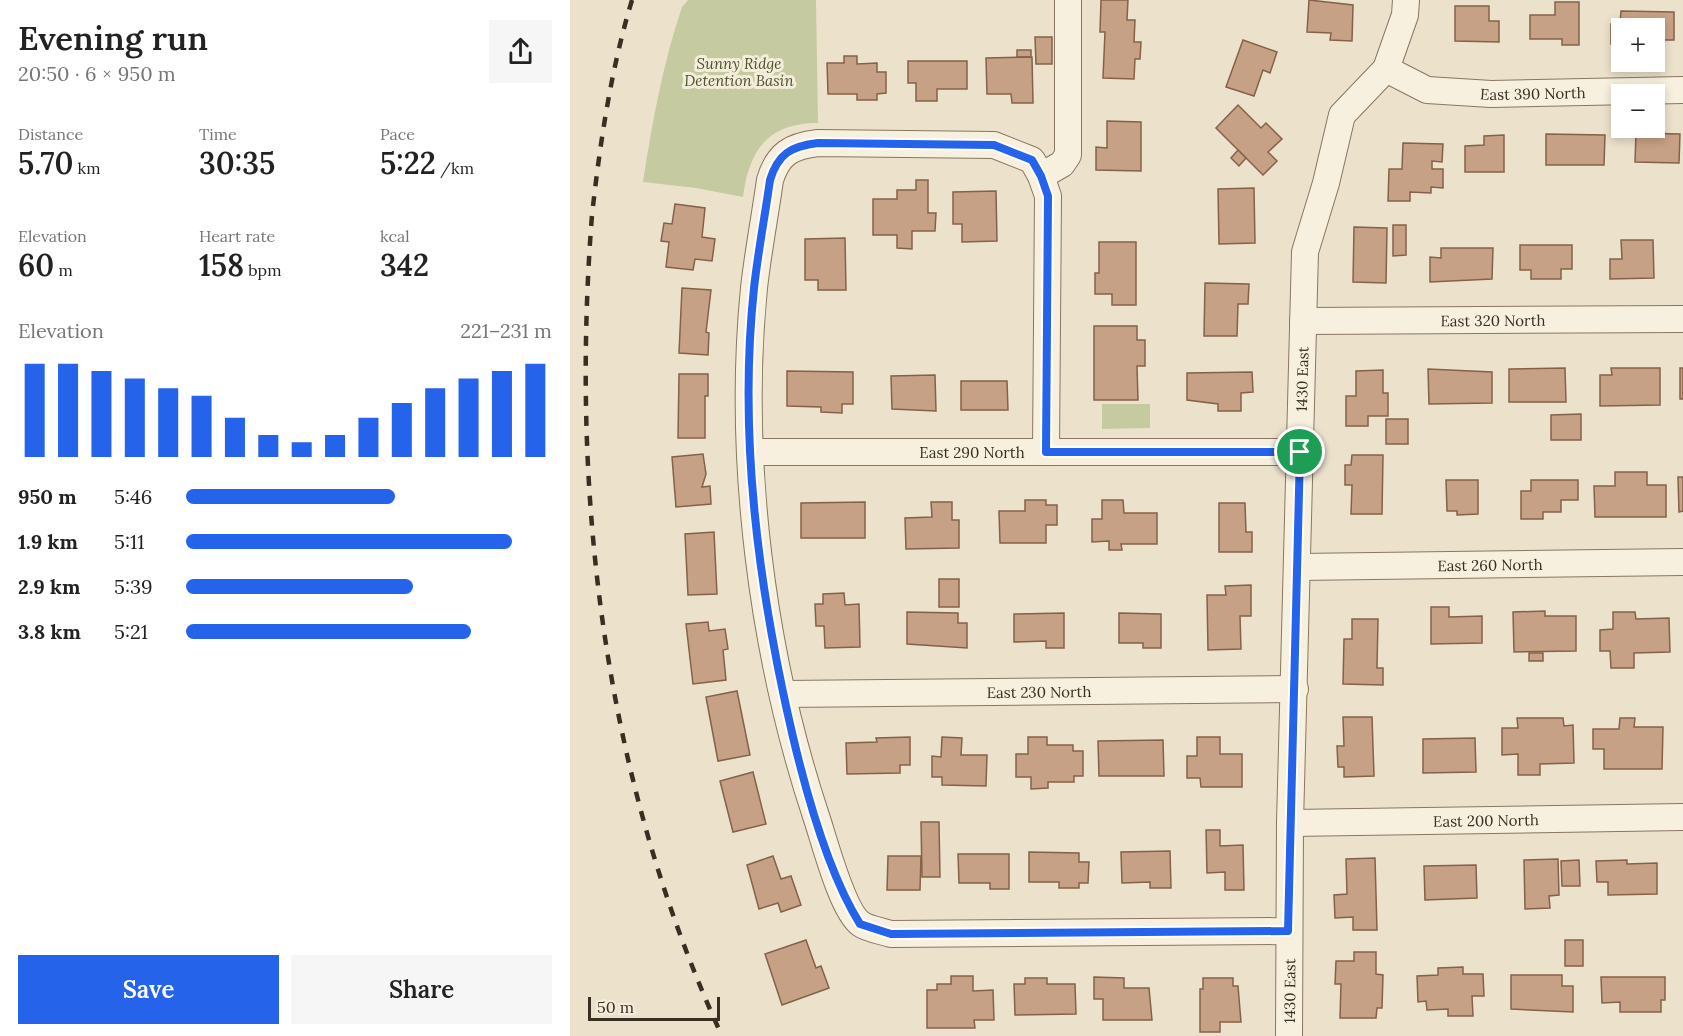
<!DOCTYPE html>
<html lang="en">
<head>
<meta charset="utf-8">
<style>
	body { margin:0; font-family:Lora,serif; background:#f6f6f6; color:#222; height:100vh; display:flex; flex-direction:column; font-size:22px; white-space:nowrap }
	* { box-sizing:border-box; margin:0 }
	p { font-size:20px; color:#767676 }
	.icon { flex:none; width:33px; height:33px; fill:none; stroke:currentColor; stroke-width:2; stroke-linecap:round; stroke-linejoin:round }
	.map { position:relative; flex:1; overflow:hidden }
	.drawer { display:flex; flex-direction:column; background:#fff; width:570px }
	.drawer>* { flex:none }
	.tools { position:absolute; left:1041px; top:18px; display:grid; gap:12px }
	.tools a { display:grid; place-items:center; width:54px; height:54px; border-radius:0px; background:#fff; box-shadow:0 3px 9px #0003; font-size:30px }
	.scale { position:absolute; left:18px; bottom:15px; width:132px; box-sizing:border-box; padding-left:6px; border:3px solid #3a2e23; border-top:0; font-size:16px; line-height:21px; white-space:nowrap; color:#3a2e23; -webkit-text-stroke:4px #f4eddb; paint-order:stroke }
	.pin { position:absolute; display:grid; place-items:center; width:51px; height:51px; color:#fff; margin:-26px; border:3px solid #fff; border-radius:50%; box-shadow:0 2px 6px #0007 }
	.round { display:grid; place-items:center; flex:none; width:63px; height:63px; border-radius:0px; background:#f6f6f6 }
	.headline { display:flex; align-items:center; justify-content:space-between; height:102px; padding:0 18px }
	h1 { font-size:33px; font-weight:600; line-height:45px }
	.figures { display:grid; grid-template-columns:repeat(3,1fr); gap:9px; height:102px; padding:6px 18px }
	.figures div { display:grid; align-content:center }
	.figures b { font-size:30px; font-weight:600 }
	.figures small { font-size:16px; font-weight:400 }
	.figures p { font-size:16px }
	.chart { height:168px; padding:12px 18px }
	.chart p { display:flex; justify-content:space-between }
	.chart svg { width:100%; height:108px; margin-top:6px; stroke:#2563eb; stroke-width:6 }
	.action { display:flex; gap:12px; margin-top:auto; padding:12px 18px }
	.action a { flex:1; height:69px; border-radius:0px; background:#2563eb; color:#fff; font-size:24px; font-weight:600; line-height:69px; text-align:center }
	.action a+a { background:#f6f6f6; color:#222 }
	ul { padding:0 18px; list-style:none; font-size:20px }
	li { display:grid; grid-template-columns:96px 72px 1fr; align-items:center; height:45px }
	li i { height:15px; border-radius:8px; background:#2563eb }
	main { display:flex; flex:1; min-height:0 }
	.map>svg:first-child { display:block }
</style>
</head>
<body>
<main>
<section class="drawer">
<div class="headline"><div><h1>Evening run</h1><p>20:50 · 6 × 950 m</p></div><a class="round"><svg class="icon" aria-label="share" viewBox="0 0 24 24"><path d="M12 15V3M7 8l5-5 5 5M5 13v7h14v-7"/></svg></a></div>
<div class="figures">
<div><p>Distance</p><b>5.70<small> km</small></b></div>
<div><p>Time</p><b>30:35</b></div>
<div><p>Pace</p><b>5:22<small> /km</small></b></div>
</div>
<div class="figures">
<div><p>Elevation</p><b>60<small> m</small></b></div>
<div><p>Heart rate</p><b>158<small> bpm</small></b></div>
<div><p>kcal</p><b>342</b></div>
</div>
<div class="chart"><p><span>Elevation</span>221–231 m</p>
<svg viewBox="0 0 160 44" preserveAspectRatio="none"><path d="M5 44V6M15 44V6M25 44V9M35 44V12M45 44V16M55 44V19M65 44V28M75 44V35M85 44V38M95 44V35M105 44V28M115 44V22M125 44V16M135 44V12M145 44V9M155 44V6"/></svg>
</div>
<ul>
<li><b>950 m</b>5:46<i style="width:57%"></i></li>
<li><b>1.9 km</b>5:11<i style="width:89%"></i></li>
<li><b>2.9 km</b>5:39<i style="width:62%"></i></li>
<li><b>3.8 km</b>5:21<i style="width:78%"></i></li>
</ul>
<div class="action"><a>Save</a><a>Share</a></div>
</section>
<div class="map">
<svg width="1113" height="1036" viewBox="0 0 1113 1036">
	<rect width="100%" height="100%" fill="#ece2cc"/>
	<g fill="#c5caa0">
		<path d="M118,0H246L248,123C197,123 179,151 173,197L126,188L73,182C82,123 93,63 112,7Z"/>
		<path d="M532,404H580V428L532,429Z"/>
	</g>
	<g fill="#c7a185" stroke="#856149" stroke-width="1.5">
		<path d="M531,0H558L557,20H565L564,42H571L570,59H565L564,79L533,78L535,32H530Z"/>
		<path d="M739,0L783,5L782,41L760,40L761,33L737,32Z"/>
		<path d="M985,2H1009V45H992V39H960V15H985Z"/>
		<path d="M885,6H919V21H929V42L885,41Z"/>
		<path d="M1051,11L1104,12V40H1084V28H1052V44H1041V24H1050Z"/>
		<path d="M465,37H482V64H466Z"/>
		<path d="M673,40L707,52L700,73L693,70L684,96L656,87Z"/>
		<rect x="447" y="50" width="14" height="7"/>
		<path d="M274,56H287V64L307,63V72H316V93L307,94V100H287V94H258L257,63H274Z"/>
		<path d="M462,57L463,103H442L441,94H417L416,58Z"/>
		<path d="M338,61H397V89H367V101H346V83H338Z"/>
		<path d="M668,105L691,128L696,123L712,139L698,152L707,161L693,175L646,128Z"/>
		<path d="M537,121L571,122V171L526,170V147L537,148Z"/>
		<path d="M1066,133L1110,134L1109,163L1065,162Z"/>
		<path d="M976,134L1035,135L1034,165H976Z"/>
		<path d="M934,135V172H895V146L914,145V136Z"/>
		<path d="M833,143L873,144L872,162L862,161V169H873V188L861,187V193L840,192V201H818L819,169H832Z"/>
		<path d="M668,150L676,158L669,166L661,158Z"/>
		<path d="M346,180H358V213H366L365,231H342V249L327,248V235H303V199H327V190H346Z"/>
		<path d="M684,188L685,243L649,244L648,189Z"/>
		<path d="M426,191L427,241L392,242V224H383V192Z"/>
		<path d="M105,204L135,208L132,237L145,239L142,261L125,259L123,270L96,267L99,242L91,241L94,223L102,224Z"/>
		<path d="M823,225H836V255L823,256Z"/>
		<path d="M784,227L817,228L816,283L783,282Z"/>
		<path d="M275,238L276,290H248V280H235V239Z"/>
		<path d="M1051,240H1083L1084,278L1040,279V259H1052Z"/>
		<path d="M529,242H566V305H542V294H525V273H529Z"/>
		<path d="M950,245H1002V269H991V279H961V270H950Z"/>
		<path d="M871,248H923L922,279L860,282V257L871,258Z"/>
		<path d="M635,283L679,284L678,304H668L667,336H634Z"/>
		<path d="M112,288L141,290L136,332L139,333L138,355L109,353Z"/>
		<path d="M524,326H567V340H575V366H567L568,400H524Z"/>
		<path d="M995,368L996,402H939V369Z"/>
		<path d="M1041,368H1090V405L1030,406V375H1042Z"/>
		<rect x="1110" y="368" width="3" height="31"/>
		<path d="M858,369L922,372V403L859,404Z"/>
		<path d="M813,370V393H818V416H798V426H776V396H786V371Z"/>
		<path d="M217,371L283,372V404H272V413L251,412V407L217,406Z"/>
		<path d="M682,372L683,392L671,393V411H648V404L617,400V373Z"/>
		<path d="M109,374H138V396H135V438H108Z"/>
		<path d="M365,375L366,411L322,409L321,376Z"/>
		<path d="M391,381H437L438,410H391Z"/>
		<path d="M1011,414V440H981V415Z"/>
		<rect x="816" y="419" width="22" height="25"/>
		<path d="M133,454L136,474L132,487L140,486L141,504L106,507L102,457Z"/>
		<path d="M782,455H813L812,514H781L782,485H775V465H781Z"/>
		<path d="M1045,472H1077V485H1096V517H1025L1024,486H1045Z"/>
		<path d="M1108,477H1113V511L1109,512Z"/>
		<path d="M876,480H908V514L887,515V511H877Z"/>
		<path d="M961,480H1008V500H991V512H973V519H951V491H961Z"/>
		<path d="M455,500H476V505H487V525H476V543H430L429,511H455Z"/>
		<path d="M532,500H553L554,513H587V544H551L552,550H539V541L522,542V519H532Z"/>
		<path d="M295,502V538H231V503Z"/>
		<path d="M361,502H382V520H389V548L336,549L335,518L362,517Z"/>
		<path d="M649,503H675L676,532H682V552H649Z"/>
		<path d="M144,532L147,594L118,595L115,534Z"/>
		<rect x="369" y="579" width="20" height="28"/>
		<path d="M681,585V616H670L671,649L638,650L637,595H656L655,586Z"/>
		<path d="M274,593L275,605L289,604L290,647L255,648L254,626H246L245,604H253V594Z"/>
		<path d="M861,607H879V617L912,616V643L861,644Z"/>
		<path d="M975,611V616H1006V651L944,652L943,612Z"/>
		<path d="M337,612L388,613V623H397V648L337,644Z"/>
		<path d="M1043,612H1065L1066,619L1099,618L1100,652L1064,653V668H1041L1040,651H1030V630L1043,629Z"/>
		<path d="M494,613V648H476V641L444,642V614Z"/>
		<path d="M549,613L591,614V648H573V643H549Z"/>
		<path d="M782,619H808L807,668H813V685L773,684L774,639H782Z"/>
		<path d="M138,622L139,631L155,629L158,649L153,650L156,680L123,684L116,624Z"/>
		<rect x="959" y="653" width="14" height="8"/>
		<path d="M167,691L180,755L148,761L136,697Z"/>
		<path d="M773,717H802L804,776L774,777V767H768L767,746H774Z"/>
		<path d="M947,718H993L994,726L1003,725L1004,763L970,764V775H948V754L932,755V728H948Z"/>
		<path d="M1050,718H1065L1064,727H1093L1092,769H1034V749H1023V729H1049Z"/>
		<path d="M340,737V765H330V773L277,774L276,743L307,742L306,738Z"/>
		<path d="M372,737L392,738L391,755H417L416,786L372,785V777H362V756L371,757Z"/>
		<path d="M458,737H477V745H503V751H513V776H504V782H478V788L461,789V777H446V754H458Z"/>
		<path d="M627,737H650V754H672V787H631L630,778H617V756H627Z"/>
		<path d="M905,738L906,772L853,773V739Z"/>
		<path d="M593,740L594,776H529L528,741Z"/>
		<path d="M183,772L196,824L163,832L150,781Z"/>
		<path d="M351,822H369L370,877H352Z"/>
		<path d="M636,830H650V846L673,845L674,890H655V872L637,873Z"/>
		<path d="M600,851L601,888H580V882L552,883L551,852Z"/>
		<path d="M459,852L509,853V862H519L518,883H509V888H489V882H459Z"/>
		<path d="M388,854H439V889H420V883H389Z"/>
		<path d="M203,856L211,879L221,876L231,905L211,912L208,903L189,909L177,865Z"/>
		<path d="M318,856H351L350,890H317Z"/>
		<path d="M805,858L807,930H783V917L765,918L764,895L777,894L776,859Z"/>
		<path d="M988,859L989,895L979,896L980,908L955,909L954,860Z"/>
		<path d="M1009,860L1010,886H992L991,861Z"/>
		<path d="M1057,860V864L1087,863V894L1038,895V882H1027L1026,861Z"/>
		<path d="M906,865L907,898L855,900L854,866Z"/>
		<path d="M236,940L246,968L251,966L259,988L212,1005L195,954Z"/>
		<rect x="995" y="940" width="18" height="26"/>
		<path d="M784,952H806V974L813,975L812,1008H807L806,1018H770L771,984H765L766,961H784Z"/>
		<path d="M893,967V974H913L914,996H902L903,1016H878V1009L857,1010L856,1001L848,1002L847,976L868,975V968Z"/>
		<path d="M941,975H992V986H1003V1012L941,1009Z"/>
		<path d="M381,976H403V991L423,990L424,1020H404L405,1028H357V990H367V984H381Z"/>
		<path d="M524,977L554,978V988H579L582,1020H533V999H524Z"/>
		<path d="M1031,977H1095V1000H1091V1012H1050V1002L1032,1003Z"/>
		<path d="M455,978H477V984H505L506,1014L445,1015L444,984H455Z"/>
		<path d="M633,978H663V986H668L671,1022H650V1032H630V989H633Z"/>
	</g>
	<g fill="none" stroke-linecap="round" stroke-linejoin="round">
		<g stroke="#887661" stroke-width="28">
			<g id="minor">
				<path id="s1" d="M816,69L857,90L921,94L1113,90"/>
				<path d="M471,176L492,164L498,155V0"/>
				<path id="s2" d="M733,321L1113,319"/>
				<path id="s3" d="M182,452H730"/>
				<path d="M476,452L478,196L471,176L462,160L424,145L248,143C221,146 208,154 200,180C195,216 188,252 184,288C167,459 192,653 246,816C254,839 272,911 291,924C298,929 312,931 321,934L718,931"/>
				<path id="s4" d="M728,567L1113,562"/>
				<path id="s5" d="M213,694L725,689"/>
				<path id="s6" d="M720,823L1113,817"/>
				<path id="s7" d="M719,1036L720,823L735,252L756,183L772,115L816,69L835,15L836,0"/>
			</g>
		</g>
		<use href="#minor" stroke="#f7f0df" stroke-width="26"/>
		<path stroke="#3a2e23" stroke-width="4.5" stroke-dasharray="10 10" stroke-linecap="butt" d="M62,0C41,69 30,143 22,215C0,495 34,780 152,1036"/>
	</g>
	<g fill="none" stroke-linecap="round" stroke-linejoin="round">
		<g stroke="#fff" stroke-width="12">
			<path id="route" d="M248,143L424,145L462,160L471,176L478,196L476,452H730L718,931L321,934L290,924C258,873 237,796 223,737C189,591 168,438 184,288C188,252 195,216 200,180C208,154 221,146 248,143Z"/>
		</g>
		<use href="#route" stroke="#2563eb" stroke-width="8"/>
	</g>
	<g text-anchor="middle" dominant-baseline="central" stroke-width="6" stroke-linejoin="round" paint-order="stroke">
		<g font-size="15" font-style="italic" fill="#4a542b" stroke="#f4eddb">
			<text x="169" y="63">Sunny Ridge<tspan x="169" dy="17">Detention Basin</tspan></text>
		</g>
		<g font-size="15" fill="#3a2e23" stroke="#f4eddb">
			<text stroke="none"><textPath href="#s1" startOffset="152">East 390 North</textPath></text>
			<text stroke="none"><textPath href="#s2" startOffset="190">East 320 North</textPath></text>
			<text stroke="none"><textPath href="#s7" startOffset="657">1430 East</textPath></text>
			<text stroke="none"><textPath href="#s3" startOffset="220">East 290 North</textPath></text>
			<text stroke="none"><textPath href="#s4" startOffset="192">East 260 North</textPath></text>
			<text stroke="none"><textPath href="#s5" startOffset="256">East 230 North</textPath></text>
			<text stroke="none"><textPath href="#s6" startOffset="196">East 200 North</textPath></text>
			<text stroke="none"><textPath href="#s7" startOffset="45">1430 East</textPath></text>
		</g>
	</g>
</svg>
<div class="tools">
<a>+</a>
<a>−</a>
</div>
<div class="scale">50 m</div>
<div class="pin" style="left:730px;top:452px;background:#1e9e55"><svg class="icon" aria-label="arrive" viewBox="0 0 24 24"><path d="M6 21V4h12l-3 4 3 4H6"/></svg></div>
</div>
</main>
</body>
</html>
